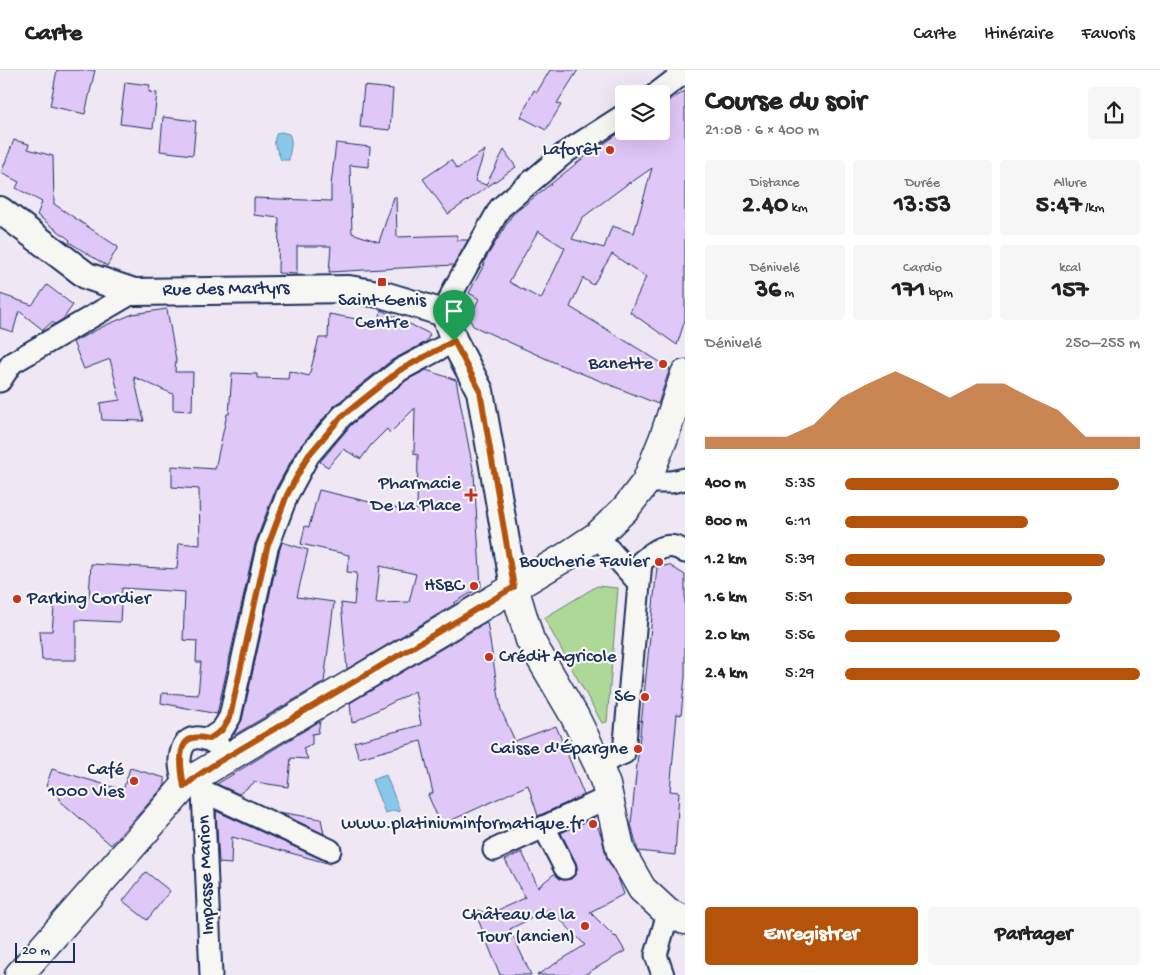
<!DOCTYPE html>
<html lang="fr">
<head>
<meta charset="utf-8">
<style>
	body { margin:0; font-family:"Gochi Hand",sans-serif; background:#f6f6f6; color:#222; height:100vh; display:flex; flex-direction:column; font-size:19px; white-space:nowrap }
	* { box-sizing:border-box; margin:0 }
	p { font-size:16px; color:#767676 }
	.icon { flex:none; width:28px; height:28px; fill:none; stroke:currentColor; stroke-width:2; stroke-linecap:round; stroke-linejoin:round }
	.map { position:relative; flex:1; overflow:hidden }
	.panel { display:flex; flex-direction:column; background:#fff; width:475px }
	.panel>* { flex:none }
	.controls { position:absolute; left:615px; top:15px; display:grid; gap:10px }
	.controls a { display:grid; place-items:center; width:55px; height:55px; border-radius:5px; background:#fff; box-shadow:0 5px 20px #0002; font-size:25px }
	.scale { position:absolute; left:15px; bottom:12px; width:60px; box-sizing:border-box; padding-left:5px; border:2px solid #1b2f5e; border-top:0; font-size:14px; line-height:18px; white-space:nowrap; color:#1b2f5e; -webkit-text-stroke:4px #f6f6f2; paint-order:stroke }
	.pin { position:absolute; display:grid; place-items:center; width:42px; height:42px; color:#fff; margin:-51px -21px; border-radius:50% 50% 50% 0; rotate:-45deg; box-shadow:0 0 5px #0007 }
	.pin .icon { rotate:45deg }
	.round { display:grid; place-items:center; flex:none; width:52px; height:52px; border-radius:5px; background:#f6f6f6 }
	.overview { display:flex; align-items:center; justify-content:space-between; height:85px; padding:0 20px }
	h1 { font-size:28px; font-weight:800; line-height:38px }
	.metrics { display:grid; grid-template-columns:repeat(3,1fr); gap:8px; height:85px; padding:5px 20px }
	.metrics div { display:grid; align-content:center; border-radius:5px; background:#f6f6f6; text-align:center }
	.metrics b { font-size:25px; font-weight:800 }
	.metrics small { font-size:14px; font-weight:400 }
	.metrics p { font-size:14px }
	.chart { height:140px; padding:10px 20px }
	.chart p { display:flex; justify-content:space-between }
	.chart svg { width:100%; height:90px; margin-top:5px; fill:#b45309; opacity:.7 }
	.primary-button { display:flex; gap:10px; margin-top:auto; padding:10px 20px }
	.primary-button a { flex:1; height:58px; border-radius:5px; background:#b45309; color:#fff; font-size:20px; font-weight:800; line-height:58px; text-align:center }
	.primary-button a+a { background:#f6f6f6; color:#222 }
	ul { padding:0 20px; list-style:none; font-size:16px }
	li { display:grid; grid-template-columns:80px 60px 1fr; align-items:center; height:38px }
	li i { height:12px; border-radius:6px; background:#b45309 }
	header { display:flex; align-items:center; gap:30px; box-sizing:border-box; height:70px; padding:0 25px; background:#fff; border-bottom:1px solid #e0e0e0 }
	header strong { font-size:24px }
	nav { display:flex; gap:28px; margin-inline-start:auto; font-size:18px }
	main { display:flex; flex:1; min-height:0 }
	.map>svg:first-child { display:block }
</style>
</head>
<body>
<header>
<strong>Carte</strong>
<nav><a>Carte</a><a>Itinéraire</a><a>Favoris</a></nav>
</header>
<main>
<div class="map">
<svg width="685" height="905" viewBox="0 0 685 905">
	<rect width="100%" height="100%" fill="#efe8f4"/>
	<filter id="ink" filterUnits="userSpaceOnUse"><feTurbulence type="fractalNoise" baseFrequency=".02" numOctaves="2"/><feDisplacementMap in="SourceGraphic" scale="10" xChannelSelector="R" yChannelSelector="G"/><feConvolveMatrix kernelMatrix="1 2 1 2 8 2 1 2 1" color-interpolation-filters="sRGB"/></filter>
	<g filter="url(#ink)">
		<path fill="#aed895" stroke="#64847a" d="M597,516L618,518L607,652L602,653L544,548Z"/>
		<g fill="#88c9e9" stroke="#5c8bb1">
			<path d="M281,62L289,64C294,74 289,80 289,90H281C278,80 271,74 277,63Z"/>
			<path d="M386,705L400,741L397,742L396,740L385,743L372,710Z"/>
		</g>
		<g fill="#dfc7f7" stroke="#1b2f5e" fill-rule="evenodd">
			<path d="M57,0H95L85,44L50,36Z"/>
			<path d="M550,0H578L557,33L561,35L546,60L521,47L534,20L537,22Z"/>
			<path d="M125,12L150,15L149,22L157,23L153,58L120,54Z"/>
			<path d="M364,16L393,19L390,60L360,57Z"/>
			<path d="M685,21V250L677,275L630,242L646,207L612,184L593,215L583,208L570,237L670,298L658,334L558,294L473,256L469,248L479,229L469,223L485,193H483L512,145L582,89L622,61H661V36ZM652,98L634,163L612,156L604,178L572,169L582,148L630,112L629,114ZM538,161L565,178L541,229L509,212Z"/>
			<path d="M163,47L196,51L193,85L160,81Z"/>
			<path d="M14,70L29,74L28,79L53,86L54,134L118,177L107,196L69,172L70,170L37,145L42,132L16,118L19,112L1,103Z"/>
			<path d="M336,73L370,77L369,97L350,95L352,163L379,172L394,127H396L397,167L457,165V170H468L454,195L329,202L331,176H297V204L278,203L279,148L254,145V128L331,131V115Z"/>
			<path d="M485,80L475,111L486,115L504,80L516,97L448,144L423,109L451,90L457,99Z"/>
			<path d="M47,215L73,235L63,249L55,254L52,252L43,260L19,241L13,262L0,258V224L32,235Z"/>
			<path d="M167,239L176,290L175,302H193L192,341L173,340V324L134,307L144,351L102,350L100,333L120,330L110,289L84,299L73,272L106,255L133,244Z"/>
			<path d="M381,240L430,264L426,272L392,290L334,336L297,380L275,420L255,474L217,644L161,633L162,623L198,625L201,592H196L197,571L183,570L185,522L122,518L120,552L76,550V590H42L40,561H52L55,526L89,528L91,494L177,499L179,473L200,475L199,419L172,417V396L215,399L227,344H229L232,303L257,304V308L288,309L289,301L309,306L319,268H328L329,244L379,253Z"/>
			<path d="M426,300L456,310L474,404L481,517L454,533L455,534L347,599L341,533L354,535L357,503L347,502L349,485L301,474L305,456L309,457L319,420L399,439L400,436L417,440L418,385L414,384L415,338L390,363L387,359L371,375L361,389L343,379L328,397L320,392L351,355L407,310ZM380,496L416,504L409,532L376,533Z"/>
			<path d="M282,472L308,480L297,527L334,532L324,612L236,664H234L242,650L279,482Z"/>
			<path d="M669,495L685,505V607L681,645L677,644L670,721L679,722L675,785L638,781L631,754L657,497Z"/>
			<path d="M487,552L501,640L515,671L556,656L584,725L538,746L528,715L441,755L428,725L433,723L421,671L359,688L354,672L421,655L415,621L352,653L350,633Z"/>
			<path d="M320,651L318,663L312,664V674L303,678L308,689L291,688L288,717L255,712L239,724L217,714Z"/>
			<path d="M130,698L165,708V715L111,775L59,730L61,729L46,716L52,699L123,720Z"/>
			<path d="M216,741L325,791L331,792V794L232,767L231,794L219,793Z"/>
			<path d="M278,742L321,749L324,764Z"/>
			<path d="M594,748L601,765L607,789L618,808L624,824L590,842L615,867L616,866L625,881L584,905H537L585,875L550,839L510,859L531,905H500L474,839L489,844L525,828L505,790L522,782L538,817L554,804L559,809L564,810L571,809L576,804L577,799L576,793L561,763Z"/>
			<path d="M146,802L170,821L147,850L123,831Z"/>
		</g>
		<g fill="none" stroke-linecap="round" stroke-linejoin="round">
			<g stroke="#1b2f5e" stroke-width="25">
				<g id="minor">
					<path d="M656,24L685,2"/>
					<path d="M444,243L453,221L500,138L566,82L624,45"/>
					<path d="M0,311L12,293L134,222"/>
					<path d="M646,412H671L685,409"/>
					<path d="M597,466L638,512"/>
					<path d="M209,669L222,660L230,647L267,478L287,425L308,386L342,346L400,300L454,271"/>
					<path d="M598,694L624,683L641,492C654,481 668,469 685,482"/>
					<path d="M197,706L203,721L211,905"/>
					<path d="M184,717C183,708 179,698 180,689C183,662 202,664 220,677"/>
					<path d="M203,721L330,780"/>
					<path d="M544,757L565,798"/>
					<path d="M494,780L609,727"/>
					<path d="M663,905L656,885L668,843"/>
				</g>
			</g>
			<g stroke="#1b2f5e" stroke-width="30">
				<path id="tertiary" d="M0,140L87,206L134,222L349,219L384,225L444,243L454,271L480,321L514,517"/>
			</g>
			<g stroke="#1b2f5e" stroke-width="31">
				<g id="secondary">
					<path d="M514,517L530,570L575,647L598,694L606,715L621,782L642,819L668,843L685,850"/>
					<path d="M19,905L184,717L197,706L567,486L597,466L626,438L646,412L664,367L685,304"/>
				</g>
			</g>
			<use href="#minor" stroke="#f6f6f2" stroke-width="21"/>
			<use href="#tertiary" stroke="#f6f6f2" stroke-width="26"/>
			<use href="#secondary" stroke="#f6f6f2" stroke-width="28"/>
		</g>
	</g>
	<g fill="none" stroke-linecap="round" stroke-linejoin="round" filter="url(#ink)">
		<g stroke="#fff" stroke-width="10">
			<path id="route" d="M454,271L480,321L514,517L215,694L197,706L184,717C180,695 174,659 209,669L222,660L230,647L267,478L287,425L308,386L342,346L400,300Z"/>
		</g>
		<use href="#route" stroke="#b45309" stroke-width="6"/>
	</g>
	<g fill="#c8321e" stroke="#f6f6f2" stroke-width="2">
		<circle cx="610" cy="80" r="5"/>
		<rect x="377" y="207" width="10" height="10" rx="2.5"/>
		<circle cx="663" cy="294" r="5"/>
		<path d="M468.5 417.5h5v5h5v5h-5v5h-5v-5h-5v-5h5z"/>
		<circle cx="659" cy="492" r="5"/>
		<circle cx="474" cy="516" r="5"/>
		<circle cx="17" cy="529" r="5"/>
		<circle cx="489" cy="587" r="5"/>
		<circle cx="645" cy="627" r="5"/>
		<circle cx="638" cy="679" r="5"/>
		<circle cx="134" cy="711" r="5"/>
		<circle cx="593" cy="754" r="5"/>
		<circle cx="585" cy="856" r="5"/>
	</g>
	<g text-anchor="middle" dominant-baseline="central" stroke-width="4.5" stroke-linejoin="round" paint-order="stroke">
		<g font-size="19" fill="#1b2f5e" stroke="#f6f6f2" text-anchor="end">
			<text x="600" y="80">Laforêt</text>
			<text x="382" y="231" text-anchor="middle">Saint-Genis<tspan x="382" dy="22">Centre</tspan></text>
			<text x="653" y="294">Banette</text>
			<text x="461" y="414">Pharmacie<tspan x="461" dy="22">De La Place</tspan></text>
			<text x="649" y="492">Boucherie Favier</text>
			<text x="464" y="516">HSBC</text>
			<text x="27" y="529" text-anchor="start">Parking Cordier</text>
			<text x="499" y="587" text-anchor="start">Crédit Agricole</text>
			<text x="635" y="627">SG</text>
			<text x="628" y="679">Caisse d'Épargne</text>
			<text x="124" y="700">Café<tspan x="124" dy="22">1000 Vies</tspan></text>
			<text x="583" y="754">www.platiniuminformatique.fr</text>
			<text x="575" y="845">Château de la<tspan x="575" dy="22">Tour (ancien)</tspan></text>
		</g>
		<g font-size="19" fill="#1b2f5e" stroke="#f6f6f2">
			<text transform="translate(226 220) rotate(-1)">Rue des Martyrs</text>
			<text transform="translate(207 805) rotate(-92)">Impasse Marion</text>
		</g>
	</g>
</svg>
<div class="controls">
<a><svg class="icon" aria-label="layers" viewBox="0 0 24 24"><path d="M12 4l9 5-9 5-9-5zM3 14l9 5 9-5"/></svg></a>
</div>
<div class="scale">20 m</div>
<div class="pin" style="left:454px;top:271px;background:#1e9e55"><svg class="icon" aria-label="arrive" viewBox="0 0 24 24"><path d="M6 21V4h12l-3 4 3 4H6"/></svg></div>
</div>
<section class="panel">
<div class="overview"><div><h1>Course du soir</h1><p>21:08 · 6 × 400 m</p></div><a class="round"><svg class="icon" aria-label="share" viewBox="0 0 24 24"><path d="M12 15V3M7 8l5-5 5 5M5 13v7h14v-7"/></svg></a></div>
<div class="metrics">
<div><p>Distance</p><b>2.40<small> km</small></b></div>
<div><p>Durée</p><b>13:53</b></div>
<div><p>Allure</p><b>5:47<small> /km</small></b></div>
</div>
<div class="metrics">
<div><p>Dénivelé</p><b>36<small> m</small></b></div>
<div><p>Cardio</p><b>171<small> bpm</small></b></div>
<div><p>kcal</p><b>157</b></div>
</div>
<div class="chart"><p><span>Dénivelé</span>250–255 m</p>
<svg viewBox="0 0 160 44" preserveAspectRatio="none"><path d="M0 44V38L10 38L20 38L30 38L40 32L50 19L60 12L70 6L80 12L90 19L100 12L110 12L120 19L130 25L140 38L150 38L160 38V44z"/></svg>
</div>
<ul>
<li><b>400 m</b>5:35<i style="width:93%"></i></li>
<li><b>800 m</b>6:11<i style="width:62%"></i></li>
<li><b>1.2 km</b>5:39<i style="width:88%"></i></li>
<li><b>1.6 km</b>5:51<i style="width:77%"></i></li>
<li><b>2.0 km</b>5:56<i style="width:73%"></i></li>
<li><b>2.4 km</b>5:29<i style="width:100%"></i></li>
</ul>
<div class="primary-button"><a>Enregistrer</a><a>Partager</a></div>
</section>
</main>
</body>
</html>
